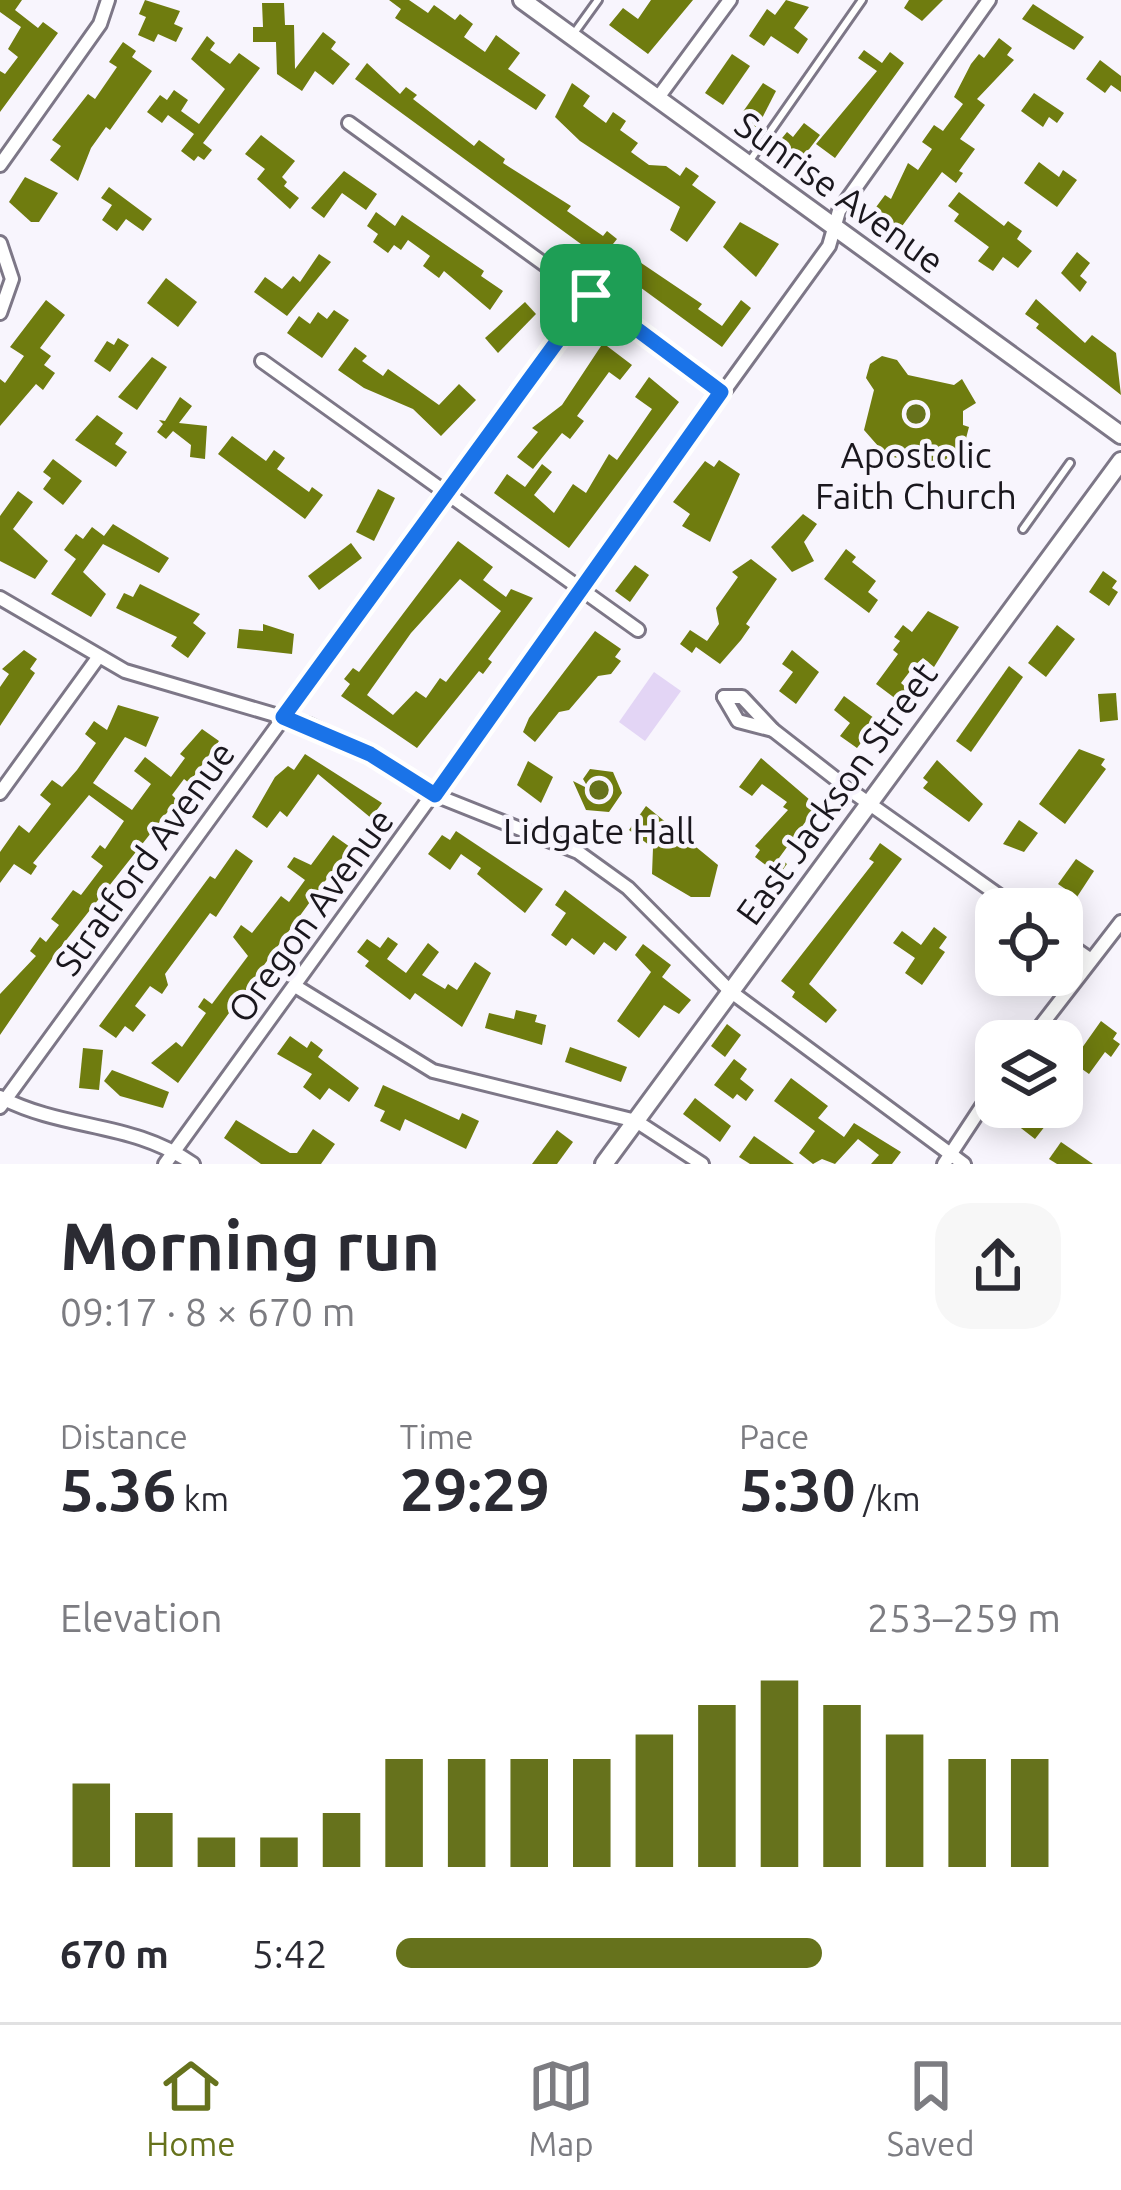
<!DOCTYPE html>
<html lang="en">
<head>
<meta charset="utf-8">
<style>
	body { margin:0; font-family:Ubuntu,sans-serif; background:#f7f7f7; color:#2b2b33; height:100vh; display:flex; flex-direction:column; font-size:45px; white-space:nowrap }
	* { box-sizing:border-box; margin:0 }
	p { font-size:39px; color:#7c7c81 }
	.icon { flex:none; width:66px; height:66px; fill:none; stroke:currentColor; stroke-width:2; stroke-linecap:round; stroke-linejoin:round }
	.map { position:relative; height:1164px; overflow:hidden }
	.drawer { display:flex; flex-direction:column; background:#fff; flex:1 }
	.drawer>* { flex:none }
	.controls { position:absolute; left:975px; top:888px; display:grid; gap:24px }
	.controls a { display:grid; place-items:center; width:108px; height:108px; border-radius:24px; background:#fff; box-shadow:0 6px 30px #0003; font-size:60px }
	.pin { position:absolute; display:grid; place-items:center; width:102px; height:102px; color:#fff; margin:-51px; border-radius:24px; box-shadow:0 6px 18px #0006 }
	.round { display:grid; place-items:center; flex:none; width:126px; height:126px; border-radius:36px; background:#f7f7f7 }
	.head { display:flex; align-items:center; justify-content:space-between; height:204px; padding:0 60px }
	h1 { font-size:66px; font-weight:700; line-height:90px }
	.metrics { display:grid; grid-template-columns:repeat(3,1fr); gap:18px; height:204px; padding:12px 60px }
	.metrics div { display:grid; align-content:center }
	.metrics b { font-size:60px; font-weight:700 }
	.metrics small { font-size:33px; font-weight:400 }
	.metrics p { font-size:33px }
	.chart { height:336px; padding:24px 60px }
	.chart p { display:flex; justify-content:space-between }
	.chart svg { width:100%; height:216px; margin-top:12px; stroke:#66721c; stroke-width:6 }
	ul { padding:0 60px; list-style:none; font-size:39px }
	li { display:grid; grid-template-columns:192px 144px 1fr; align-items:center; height:90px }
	li i { height:30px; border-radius:15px; background:#66721c }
	.menu { display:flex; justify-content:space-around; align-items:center; height:168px; border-top:3px solid #e1e1e2; background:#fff; font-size:33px; color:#7c7c81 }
	.menu a { display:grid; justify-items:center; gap:6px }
	.menu .on { color:#66721c }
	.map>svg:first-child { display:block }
</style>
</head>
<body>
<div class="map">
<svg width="1121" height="1164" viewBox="0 0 1121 1164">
	<rect width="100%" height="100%" fill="#f8f5fd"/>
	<path fill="#e3d5f5" d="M654,672L681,691L645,741L619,722Z"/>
	<g fill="#6f7c0f" fill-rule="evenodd">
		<path d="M0,0H22L15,10L38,28L43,22L58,33L0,112V71L5,74L18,57L8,49L21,27L0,12Z"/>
		<path d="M145,0L180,11L174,24L183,28L176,42L158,34L154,42L138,35L146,17L139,14Z"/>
		<path d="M389,0H409L428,13L434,5L455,20L460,14L473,24L464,37L485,52L496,35L520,53L508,69L546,95L536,110L395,18L401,9Z"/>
		<path d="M651,0H693L648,54L609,25L623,8L638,19Z"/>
		<path d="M786,0L809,7L794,28L808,39L798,54L771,36L764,46L749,36L767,9L775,15Z"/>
		<path d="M909,0H943L922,21L904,8Z"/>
		<path d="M262,3H284L285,25H294L295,69L323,32L336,42L331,49L350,64L333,85L315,71L302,91L277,74L276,42H253V27H263Z"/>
		<path d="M1033,4L1084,37L1074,50L1022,19Z"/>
		<path d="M207,36L215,43L210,50L230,64L239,53L260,68L203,143L212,150L204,160L198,156L194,161L181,151L194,134L168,115L162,123L147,112L160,95L167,100L174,90L188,100L181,111L199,124L225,89L191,59Z"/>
		<path d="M999,38L1012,48L1007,55L1014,60L977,99L985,105L960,139L975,149L959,171L963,173L956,183L942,172L894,237L868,218L885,195L891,199L908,163L918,170L932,149L922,142L934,125L943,131L963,104L954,97L971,64L979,54L984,58Z"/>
		<path d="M123,42L136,51L132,57L152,71L110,130L106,127L91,148L78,181L50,160L61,146L52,140L88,94L95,99L117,67L109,62Z"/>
		<path d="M864,50L882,63L890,52L904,63L835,158L816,144L877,71L858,58Z"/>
		<path d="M732,54L750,66L723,105L705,93Z"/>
		<path d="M1100,60L1121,76V92L1111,85L1105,93L1086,79Z"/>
		<path d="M367,63L400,94L406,87L417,95L413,99L474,146L479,140L505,159L503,163L571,206L567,211L603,236L607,231L617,239L613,244L702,304L698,309L722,326L741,300L751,308L722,347L355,79Z"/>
		<path d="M572,83L590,96L583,106L606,123L613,112L626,121L620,130L638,143L631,152L649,165L666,166L680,176L686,167L699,176L692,185L716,202L687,242L670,230L680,207L580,141L555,117Z"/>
		<path d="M763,83L776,91L757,128L740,116Z"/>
		<path d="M1034,93L1064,113L1057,123L1049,117L1043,127L1021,111Z"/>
		<path d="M804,123L820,135L800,161L778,143L787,132L793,137Z"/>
		<path d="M261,135L295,161L282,177L287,182L284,186L299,198L290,209L257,179L265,169L245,154Z"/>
		<path d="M1039,162L1059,177L1063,170L1077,180L1057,207L1024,183Z"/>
		<path d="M344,171L377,194L366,210L342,193L324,218L311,208Z"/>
		<path d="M25,177L58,193L39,222H31L9,202Z"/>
		<path d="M109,187L152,219L143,231L126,219L117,231L102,220L112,205L101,198Z"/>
		<path d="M959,192L1004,226L1008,221L1022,231L1017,239L1032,251L1018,268L1003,257L993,271L978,261L989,247L954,221L959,214L948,206Z"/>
		<path d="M376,212L395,226L402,215L484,271L481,276L503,291L490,310L444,271L439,278L423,266L430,256L408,240L401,250L394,245L388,253L373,242L378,234L367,226Z"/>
		<path d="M740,222L779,244L756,277L723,247Z"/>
		<path d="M1077,252L1090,263L1080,276L1087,282L1080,292L1061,273Z"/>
		<path d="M319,254L331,262L287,316L254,292L265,277L282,289L293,276L300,282Z"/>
		<path d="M166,278L197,302L178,327L147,303Z"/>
		<path d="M1036,299L1085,343L1092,335L1116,353L1121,395L1036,328L1039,324L1025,314Z"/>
		<path d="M46,300L65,315L40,348L51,356L44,365L55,373L43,390L36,384L0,426V379L5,383L24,356L10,347Z"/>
		<path d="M525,302L536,314L498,353L485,338Z"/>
		<path d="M334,310L349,320L322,358L287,333L299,316L310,324L318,312L327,319Z"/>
		<path d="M118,338L129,345L110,372L94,361L107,341L114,345Z"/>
		<path d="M603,343L632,365L620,380L609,372L577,416L584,421L570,439L562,433L533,469L517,457L538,432L532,428L562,405Z"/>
		<path d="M355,347L367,356L362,361L383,376L388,369L439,405L459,384L476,400L441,436L413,409L364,388L338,370Z"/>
		<path d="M882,356L897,360L908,375L954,385L962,379L976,403L963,411V425L969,427L964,446L934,468L886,455L864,430L874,390L866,378L870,364Z"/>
		<path d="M152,357L167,367L137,410L118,397Z"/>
		<path d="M649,377L679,402L569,548L494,493L507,474L525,487L542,464L552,472L534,495L554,513L573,484L586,493L609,454L617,460L652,409L635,397Z"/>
		<path d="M180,397L192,406L179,423L207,426L205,459L190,457L191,445L173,431L166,439L157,432L163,424L159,420L165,421Z"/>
		<path d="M97,415L123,433L115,444L127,452L116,467L75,440Z"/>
		<path d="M232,436L266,461L274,450L285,458L277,469L309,492L312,487L323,495L305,519L218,454Z"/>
		<path d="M53,459L82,481L63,505L43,489L51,478L43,472Z"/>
		<path d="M719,460L740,474L710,542L682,526L690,514L673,502L705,461L714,467Z"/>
		<path d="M378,489L395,498L374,541L356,532Z"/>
		<path d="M18,491L33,502L13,529L48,561L35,579L0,561V516Z"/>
		<path d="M803,514L817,524L804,542L814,561L792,572L771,547Z"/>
		<path d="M113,524L169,558L159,573L103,544L83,572L106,594L91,617L51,594L76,559L64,550L76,534L83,539L92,527L104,536Z"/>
		<path d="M458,541L493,567L483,580L506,597L511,589L533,598L488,659L492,662L483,674L479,671L417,748L341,696L350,684L344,679L353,668L359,672ZM460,579L501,611L446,682L440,678L426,698L416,691L393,715L367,695L411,633Z"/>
		<path d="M351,543L362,558L319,590L308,576Z"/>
		<path d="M846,549L856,557L852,562L876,581L868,592L878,600L869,613L824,579Z"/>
		<path d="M751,559L777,579L746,624L750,627L741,640L720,664L696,647L692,653L680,644L690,630L707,641L719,624L716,608L738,577L732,572Z"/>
		<path d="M635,565L649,575L630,602L615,591Z"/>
		<path d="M1103,571L1117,581L1112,588L1118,592L1109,606L1089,592Z"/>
		<path d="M140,584L200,614L193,623L206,633L188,658L171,646L177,637L116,608L124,593L133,597Z"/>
		<path d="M928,611L959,627L934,667L923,658L914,666L901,683L909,690L900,702L876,684L898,654L893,650L900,641L894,637L903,625L912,632Z"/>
		<path d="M263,624L294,634L292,654L237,648L239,629L263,631Z"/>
		<path d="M1057,625L1075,639L1046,677L1028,663Z"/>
		<path d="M595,631L621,649L615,657L621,661L611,674L598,676L569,710L559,712L535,742L523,732L529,718Z"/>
		<path d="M24,650L37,659L30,669L35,673L0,726V687L9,674L2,669Z"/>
		<path d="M792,650L819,672L796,704L779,691L793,672L782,664Z"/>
		<path d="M1009,666L1023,677L971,752L956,741Z"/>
		<path d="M1116,693L1118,720L1100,722L1098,694Z"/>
		<path d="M844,696L878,721L857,748L840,736L850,723L834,710Z"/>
		<path d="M118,705L159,717L146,747L125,737L93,783L132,810L151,784L134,771L145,757L171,777L185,758L180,754L202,729L219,741L189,783L184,779L172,795L177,800L56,953L0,1035V994L36,956L30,951L40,937L46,942L59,925L51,919L73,890L81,895L103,866L91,857L100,845L105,849L124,821L89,795L33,863L37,866L31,875L14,864L0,883V852L19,825L29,833L51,804L40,795L52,780L62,787L77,770L96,743L85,734L94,721L107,730Z"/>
		<path d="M1079,749L1105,759L1101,765L1106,769L1065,824L1039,804Z"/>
		<path d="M305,754L382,803L371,818L318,774L287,817L280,811L267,828L252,817L275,777L288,766L294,770Z"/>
		<path d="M761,758L817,806L779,858L787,864L779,875L755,857L760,850L755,846L788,810L783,807L787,802L762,784L752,796L739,787Z"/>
		<path d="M937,760L983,804L969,822L923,788L928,782L923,778Z"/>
		<path d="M528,761L553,777L541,803L517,785Z"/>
		<path d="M590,769L613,772L622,793L609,812L586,810L573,781L589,789L583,779Z"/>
		<path d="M646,806L718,865L710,897H691L652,874L653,848L629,830Z"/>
		<path d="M1019,820L1038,833L1024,852L1003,844Z"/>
		<path d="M456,831L543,889L525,913L477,874L481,868L461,854L450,870L428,854L442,835L450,840Z"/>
		<path d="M333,835L350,847L178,1083L151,1063L176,1042L182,1047L206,1013L198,1007L204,998L212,1004L248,956L233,937L241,925L252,933L281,896L289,902L305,880L287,867L294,857L311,865Z"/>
		<path d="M880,843L902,859L809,984L837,1010L826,1023L792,997L795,992L781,981L874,862L869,859Z"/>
		<path d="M236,849L253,861L216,917L210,913L165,974L168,985L162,994L150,986L135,1006L146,1015L133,1032L125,1026L116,1038L99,1026L210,876L215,879Z"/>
		<path d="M1076,859L1094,871L1077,897L1058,884Z"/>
		<path d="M565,890L627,937L616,951L604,942L594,955L572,938L566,946L551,935L566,913L555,905Z"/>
		<path d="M934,927L947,937L939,948L945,952L922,985L905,973L915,958L893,943L902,931L921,945Z"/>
		<path d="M388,937L398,944L387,959L406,973L428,943L439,952L422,975L445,989L448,984L457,990L475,962L491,973L462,1027L415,993L410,1000L365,966L369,961L357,952L367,939L380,948Z"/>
		<path d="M643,944L671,965L662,977L691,1000L679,1014L664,1005L639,1038L617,1021L651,972L635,955Z"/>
		<path d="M516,1010L537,1015L535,1022L546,1025L542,1045L485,1028L489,1013L514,1019Z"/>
		<path d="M1101,1021L1117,1033L1113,1039L1120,1044L1111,1057L1105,1052L1089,1074L1072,1062Z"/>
		<path d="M727,1024L741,1035L725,1057L711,1046Z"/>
		<path d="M290,1036L307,1048L311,1041L323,1050L318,1057L359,1088L349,1102L329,1088L320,1100L303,1087L312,1074L277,1054Z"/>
		<path d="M570,1047L627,1067L621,1082L565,1062Z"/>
		<path d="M83,1048L103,1050L99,1090L79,1088Z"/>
		<path d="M734,1059L747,1069L740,1079L754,1090L746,1101L737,1094L733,1099L714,1085Z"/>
		<path d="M112,1070L169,1092L163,1108L120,1096L104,1081Z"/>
		<path d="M791,1078L828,1106L818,1118L844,1137L854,1123L901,1152L892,1164H871L879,1155L858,1139L835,1164L822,1159L813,1164L799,1153L815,1131L774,1101Z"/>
		<path d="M383,1085L459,1120L462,1113L479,1121L466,1149L405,1119L400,1131L380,1121L385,1111L374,1106Z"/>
		<path d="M695,1098L731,1126L720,1142L683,1114Z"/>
		<path d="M1011,1107H1031L1049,1121L1035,1139L1017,1125L1024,1117Z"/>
		<path d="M236,1120L290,1153H297L313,1129L335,1144L321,1164H261L224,1138Z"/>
		<path d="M557,1130L573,1142L557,1164H532Z"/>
		<path d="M754,1136L794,1164H750L739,1157Z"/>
		<path d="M1061,1142L1093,1164H1057L1049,1159Z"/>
	</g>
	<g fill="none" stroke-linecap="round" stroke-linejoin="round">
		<g stroke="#7d7787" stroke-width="12">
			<g id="lane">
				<path d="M572,36L598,0"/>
				<path d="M751,159L862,0"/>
				<path d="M1023,529L1070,463"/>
			</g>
		</g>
		<g stroke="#7d7787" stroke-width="18">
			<g id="street">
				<path d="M657,99L730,0"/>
				<path d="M349,123L721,392"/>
				<path d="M0,165L100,24L108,0"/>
				<path d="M0,243L12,279L0,313"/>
				<path d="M262,361L638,630"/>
				<path d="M0,598L125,671L309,725L370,754L435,795L578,852L628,888L730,991L964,1164"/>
				<path d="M724,697H742L773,730L850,790L1018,909"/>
				<path d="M724,697L738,721L773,730"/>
				<path d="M0,793L97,659"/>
				<path d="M1062,940L1091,960"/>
				<path d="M295,986L433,1071L636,1121L702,1164"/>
				<path d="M1029,1041L1121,922"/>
				<path d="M0,1097C66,1131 132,1121 193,1164"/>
				<path d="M0,1107L591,295"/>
				<path d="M165,1164L829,246L839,211L989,0"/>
				<path d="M944,1164L996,1085"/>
			</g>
		</g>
		<g stroke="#7d7787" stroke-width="22">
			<g id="secondary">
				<path d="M522,0L1121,435"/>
				<path d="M604,1164L1121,461"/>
			</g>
		</g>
		<use href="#lane" stroke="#fff" stroke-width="6"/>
		<use href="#street" stroke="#fff" stroke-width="12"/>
		<use href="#secondary" stroke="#fff" stroke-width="16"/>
	</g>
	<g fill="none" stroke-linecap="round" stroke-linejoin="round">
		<g stroke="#fff" stroke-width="24">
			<path id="route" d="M591,295L721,392L435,795L370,754L283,717Z"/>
		</g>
		<use href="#route" stroke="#1a73e8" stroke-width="15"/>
	</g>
	<g fill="#66721c" stroke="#f8f5fd" stroke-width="4.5">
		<circle cx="916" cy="414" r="12"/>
		<circle cx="599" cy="790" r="12"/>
	</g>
	<g text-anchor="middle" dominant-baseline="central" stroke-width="9" stroke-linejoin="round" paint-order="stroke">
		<g font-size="36" fill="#1a171d" stroke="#f8f5fd">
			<text transform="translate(840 192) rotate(36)">Sunrise Avenue</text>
			<text transform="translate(836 793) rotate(-54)">East Jackson Street</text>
			<text transform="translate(144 858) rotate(-54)">Stratford Avenue</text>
			<text transform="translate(310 915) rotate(-54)">Oregon Avenue</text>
		</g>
		<g font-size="36" fill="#1a171d" stroke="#f8f5fd">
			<text x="916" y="454">Apostolic<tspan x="916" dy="41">Faith Church</tspan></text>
			<text x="599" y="830">Lidgate Hall</text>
		</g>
	</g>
</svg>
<div class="controls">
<a><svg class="icon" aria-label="locate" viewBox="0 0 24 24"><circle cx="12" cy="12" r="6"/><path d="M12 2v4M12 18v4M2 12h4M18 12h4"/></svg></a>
<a><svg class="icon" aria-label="layers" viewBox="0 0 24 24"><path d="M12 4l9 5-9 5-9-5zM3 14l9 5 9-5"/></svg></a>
</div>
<div class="pin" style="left:591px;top:295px;background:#1e9e55"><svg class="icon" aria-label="arrive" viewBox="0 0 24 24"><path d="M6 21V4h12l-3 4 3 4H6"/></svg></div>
</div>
<section class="drawer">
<div class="head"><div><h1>Morning run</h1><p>09:17 · 8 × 670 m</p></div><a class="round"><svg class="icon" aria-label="share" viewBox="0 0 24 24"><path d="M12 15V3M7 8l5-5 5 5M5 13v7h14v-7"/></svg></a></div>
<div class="metrics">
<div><p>Distance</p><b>5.36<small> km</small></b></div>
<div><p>Time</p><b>29:29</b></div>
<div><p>Pace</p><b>5:30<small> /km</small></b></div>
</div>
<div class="chart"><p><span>Elevation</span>253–259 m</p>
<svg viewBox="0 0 160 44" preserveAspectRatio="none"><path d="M5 44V27M15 44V33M25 44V38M35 44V38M45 44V33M55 44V22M65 44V22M75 44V22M85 44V22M95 44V17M105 44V11M115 44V6M125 44V11M135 44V17M145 44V22M155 44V22"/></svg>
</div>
<ul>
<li><b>670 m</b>5:42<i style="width:64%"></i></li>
</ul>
</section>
<nav class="menu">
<a class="on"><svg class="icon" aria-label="home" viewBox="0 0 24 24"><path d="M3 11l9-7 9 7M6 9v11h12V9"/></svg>Home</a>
<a><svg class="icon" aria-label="map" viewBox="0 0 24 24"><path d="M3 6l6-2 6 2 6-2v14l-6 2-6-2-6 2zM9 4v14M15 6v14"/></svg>Map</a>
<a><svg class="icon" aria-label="saved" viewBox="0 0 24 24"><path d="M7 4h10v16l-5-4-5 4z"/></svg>Saved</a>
</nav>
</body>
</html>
